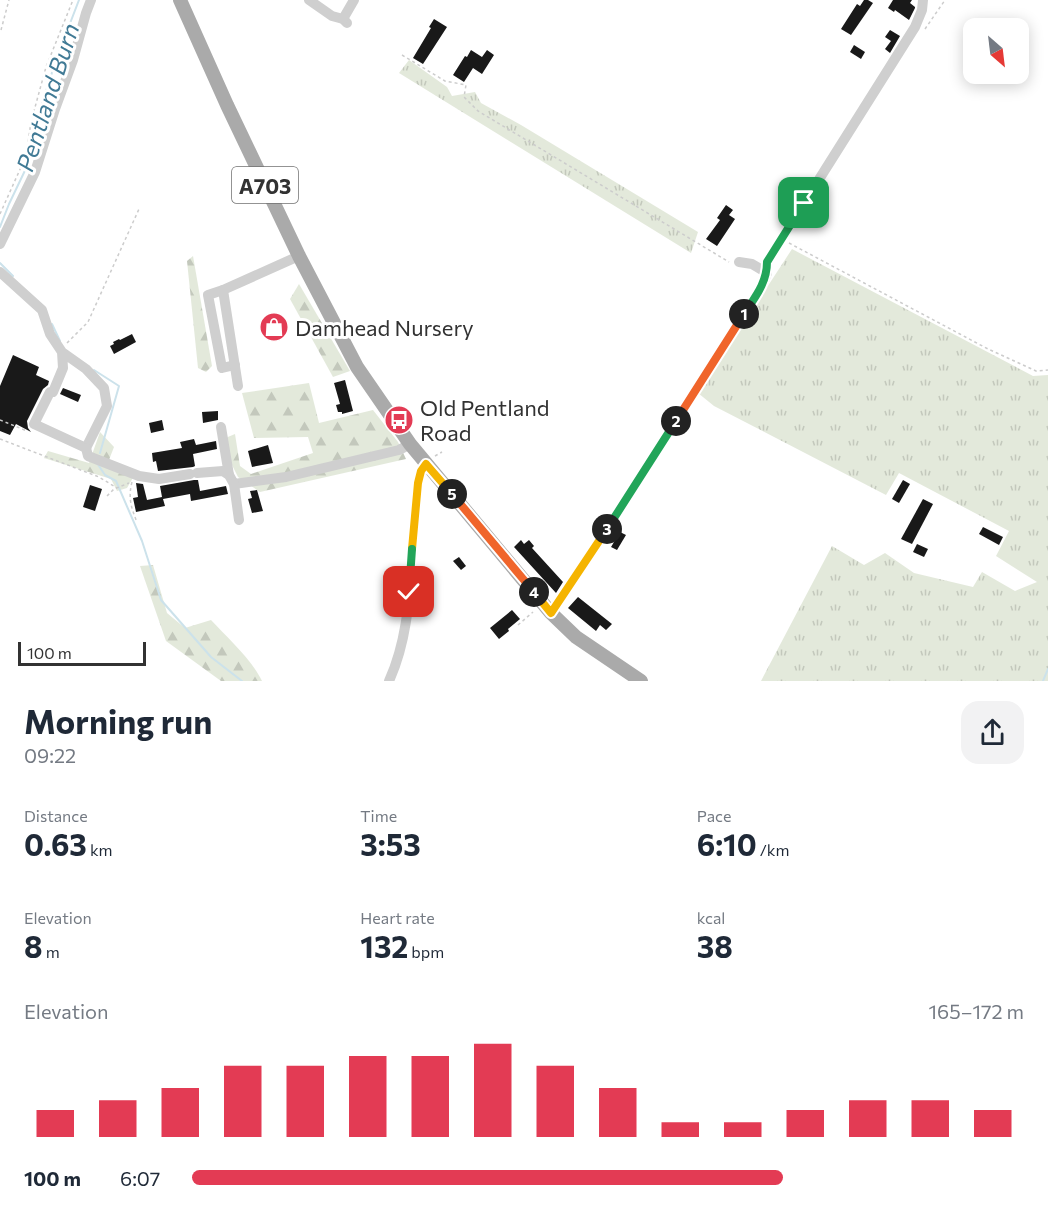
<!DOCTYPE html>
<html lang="en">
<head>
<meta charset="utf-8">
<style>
	body { margin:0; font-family:Commissioner,sans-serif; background:#f2f2f3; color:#1f2937; height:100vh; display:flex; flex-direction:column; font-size:22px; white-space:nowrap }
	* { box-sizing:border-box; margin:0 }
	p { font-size:20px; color:#747a83 }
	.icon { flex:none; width:33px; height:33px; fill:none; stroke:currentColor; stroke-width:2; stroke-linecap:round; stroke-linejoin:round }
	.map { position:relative; height:681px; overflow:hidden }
	.side { display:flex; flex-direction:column; background:#fff; flex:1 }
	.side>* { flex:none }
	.needle { width:39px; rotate:152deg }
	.controls { position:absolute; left:963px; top:18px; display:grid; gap:12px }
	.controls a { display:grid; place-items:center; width:66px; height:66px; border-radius:12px; background:#fff; box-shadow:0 3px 15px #0003; font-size:30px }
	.scale { position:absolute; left:18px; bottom:15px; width:128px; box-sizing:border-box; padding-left:6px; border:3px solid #323232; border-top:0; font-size:16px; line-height:21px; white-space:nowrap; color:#323232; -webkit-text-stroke:4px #fff; paint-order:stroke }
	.pin { position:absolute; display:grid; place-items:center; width:51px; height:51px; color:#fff; margin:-26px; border-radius:12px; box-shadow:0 3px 9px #0006 }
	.km { position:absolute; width:30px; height:30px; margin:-15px; border-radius:50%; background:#222; color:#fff; font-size:16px; line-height:30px; text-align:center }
	.round { display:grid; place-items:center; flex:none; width:63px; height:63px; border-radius:18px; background:#f2f2f3 }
	.headline { display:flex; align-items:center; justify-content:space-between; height:102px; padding:0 24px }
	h1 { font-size:33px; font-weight:700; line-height:45px }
	.stats { display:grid; grid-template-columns:repeat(3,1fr); gap:9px; height:102px; padding:6px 24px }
	.stats div { display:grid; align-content:center }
	.stats b { font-size:30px; font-weight:700 }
	.stats small { font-size:16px; font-weight:400 }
	.stats p { font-size:16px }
	.chart { height:168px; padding:12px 24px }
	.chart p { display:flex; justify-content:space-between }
	.chart svg { width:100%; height:108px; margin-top:6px; stroke:#e33b54; stroke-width:6 }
	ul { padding:0 24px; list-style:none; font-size:20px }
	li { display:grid; grid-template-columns:96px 72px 1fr; align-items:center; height:45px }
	li i { height:15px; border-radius:8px; background:#e33b54 }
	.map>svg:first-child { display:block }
</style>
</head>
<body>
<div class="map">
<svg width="1048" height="681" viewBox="0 0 1048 681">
	<defs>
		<pattern id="grass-tufts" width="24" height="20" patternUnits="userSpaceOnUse" patternTransform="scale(1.5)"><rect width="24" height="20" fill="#e3e9db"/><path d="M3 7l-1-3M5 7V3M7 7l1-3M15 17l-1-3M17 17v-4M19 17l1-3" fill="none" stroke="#c3c8bc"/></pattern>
		<pattern id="forest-firs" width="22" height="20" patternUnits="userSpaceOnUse" patternTransform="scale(1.5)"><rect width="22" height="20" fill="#e3e9db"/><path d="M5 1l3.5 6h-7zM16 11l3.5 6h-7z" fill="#c3c8bc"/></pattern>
	</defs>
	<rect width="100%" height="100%" fill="#fff"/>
	<g fill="url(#grass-tufts)">
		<path d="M409,60L447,87L452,96L475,92L481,103L521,125L698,232L691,253L399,73Z"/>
		<path d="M792,249L1033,376L1048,375V681H761L832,546L864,565L885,553L914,573L973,587L982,572L1015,591L1037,582L996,556L1009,531L899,473L886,495L714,406L698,393Z"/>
	</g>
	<g fill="url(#forest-firs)">
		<path d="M193,256L212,366L206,372L198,368L187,261Z"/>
		<path d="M299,284L350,371L333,377L290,299Z"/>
		<path d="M309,383L319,423L373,410L398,442L406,459L260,492L238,477L230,461L223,439L235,434L240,466L251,474L313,453L308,437L254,438L242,393Z"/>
		<path d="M100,432L114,447L107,465L134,476L127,488L117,491L111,479L44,458L48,451L89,463Z"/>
		<path d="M153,565L167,613L185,628L211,620C227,637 252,660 262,681H221L166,641L140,566Z"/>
	</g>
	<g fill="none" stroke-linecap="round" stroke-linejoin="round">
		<g stroke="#cce2eb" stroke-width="2">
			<path d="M0,227L9,204L30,160L33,132L56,60L79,0"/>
			<path d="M0,263L13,276"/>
			<path d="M52,324L60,341"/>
			<path d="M94,370L119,386L100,453"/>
			<path d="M97,463L105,475L116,481L142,541L161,600L211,657L242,681"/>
			<path d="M1043,681L1048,669"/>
		</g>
	</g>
	<g fill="#191919">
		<path d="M864,0H868L873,3L851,35L841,29L857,4L860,6Z"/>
		<path d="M893,0H912L910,3L915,7V8L909,20L895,10L894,12L888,8Z"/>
		<path d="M434,19L447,27L423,64L413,58L431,28L429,27Z"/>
		<path d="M890,30L900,36L890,53L885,49L891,41L885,37Z"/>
		<path d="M854,45L865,52L861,59L850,52Z"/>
		<path d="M471,50L482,57L487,50L494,55L482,74L473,68L464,82L453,75L465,56L467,57Z"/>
		<path d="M726,205L733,210L729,215L735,219L717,246L706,239L720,220L717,218Z"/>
		<path d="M132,334L136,342L114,354L110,346L114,344L113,342L119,339L120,340Z"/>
		<path d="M13,355L39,367L36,375L49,381L48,385L43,389L27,421L28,428L31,432L16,424L10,435L0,431V386Z"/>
		<path d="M345,380L353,411L342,414V412H338L336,405L340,404L334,383Z"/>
		<path d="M63,388L81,395L78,402L60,394Z"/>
		<path d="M218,411V420L203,423L202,412Z"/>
		<path d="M162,420L164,430L151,433L149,423Z"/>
		<path d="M194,439L196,445L216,441L217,449L193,454L195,466L193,467L158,471L156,461L153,462L152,453L182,448L180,442Z"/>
		<path d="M268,445L273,463L252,467L248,451Z"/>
		<path d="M194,480H198L200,491L226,486L228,494L191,501L190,494L163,499L165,506L136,512L133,498L138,497L136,483L143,484L147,500L162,497L160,486Z"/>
		<path d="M903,480L910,484L899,503L892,499Z"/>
		<path d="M90,485L102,489L95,511L83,507Z"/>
		<path d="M257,490L263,511L252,513L248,499L252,498L250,491Z"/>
		<path d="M923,499L933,504L912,544L901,539Z"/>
		<path d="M983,527L1003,537L999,545L979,534Z"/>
		<path d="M620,532L626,535L617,550L611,547Z"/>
		<path d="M521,540L524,544L529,540L534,546L532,548L563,582L556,593L514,547Z"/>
		<path d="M917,544L928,549L924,557L913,552Z"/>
		<path d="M459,557L466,566L461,570L453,561Z"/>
		<path d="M578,597L612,624L606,630L600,625L596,631L568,608Z"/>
		<path d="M512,610L520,619L508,629L509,631L499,639L490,628Z"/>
	</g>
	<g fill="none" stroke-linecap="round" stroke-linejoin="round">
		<g stroke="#ccc" stroke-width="1.5" stroke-dasharray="3 3" stroke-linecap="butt">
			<path d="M925,29L945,0"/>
			<path d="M1,30L9,0"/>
			<path d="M402,55L445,81L466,85L464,97L478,111L729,262"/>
			<path d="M0,214L26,156L31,122L46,67L73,0"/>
			<path d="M789,243L988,349L1036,371L1048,370"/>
			<path d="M67,343L88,322L139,209"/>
			<path d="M0,420L27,431"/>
			<path d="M0,439L99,477L117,488"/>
			<path d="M435,456L442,452"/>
			<path d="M132,482C128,497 131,508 137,522"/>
			<path d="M107,496L114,489L129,483"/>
			<path d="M518,625L533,612"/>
		</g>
		<g stroke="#cfcfcf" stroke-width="10">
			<path d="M309,0L332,16L343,19L347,23"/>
			<path d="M343,19L354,0"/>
			<path d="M0,244L35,172L55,109L73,60L86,13L91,0"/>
			<path d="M739,262L752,264L767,273"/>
			<path d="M0,272L42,310L50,334L62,352L86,369L104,388L107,406L86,448L34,424L50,392H53L63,368L62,352"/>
			<path d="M223,290L208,295L222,368L235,365"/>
			<path d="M238,386L223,290L299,256"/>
			<path d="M221,427L229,475"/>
			<path d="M86,448L88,456L139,476L159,479L190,474"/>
			<path d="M197,473L223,471L229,475L234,484L286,477L399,450L410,444"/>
			<path d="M234,484L239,520"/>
			<path d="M551,613L598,543L763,284L767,273V262L915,27L922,10L923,0"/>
			<path d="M389,681C407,641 409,601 412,557C413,532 416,508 418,483L421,471L426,464"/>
		</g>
		<path stroke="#aaa" stroke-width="14" d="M180,0L227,105L299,256L357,367L410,444L551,613L576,637L641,681"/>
	</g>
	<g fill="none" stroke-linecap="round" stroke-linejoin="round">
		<g stroke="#fff" stroke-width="12">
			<path id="split-1" d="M744,314C755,297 767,283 767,262L804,203"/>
		</g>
		<g stroke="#fff" stroke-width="12">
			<path id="split-2" d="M676,421L744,314"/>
		</g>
		<g stroke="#fff" stroke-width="12">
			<path id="split-3" d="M607,529L676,421"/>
		</g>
		<g stroke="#fff" stroke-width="12">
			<path id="split-4" d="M534,592L551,613L607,529"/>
		</g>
		<g stroke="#fff" stroke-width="12">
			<path id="split-5" d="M452,494L534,592"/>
		</g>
		<g stroke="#fff" stroke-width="12">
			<path id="split-6" d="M412,549L418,483L421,471L426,464L452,494"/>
		</g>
		<g stroke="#fff" stroke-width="12">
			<path id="split-7" d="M409,592L412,549"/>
		</g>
		<use href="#split-1" stroke="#22a559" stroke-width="8"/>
		<use href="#split-2" stroke="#f0652b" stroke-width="8"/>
		<use href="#split-3" stroke="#22a559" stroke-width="8"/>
		<use href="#split-4" stroke="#f5b400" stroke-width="8"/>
		<use href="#split-5" stroke="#f0652b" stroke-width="8"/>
		<use href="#split-6" stroke="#f5b400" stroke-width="8"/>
		<use href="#split-7" stroke="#22a559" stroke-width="8"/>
	</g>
	<defs>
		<g id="shop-disc" transform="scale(1.5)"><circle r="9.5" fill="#e33b54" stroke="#fff"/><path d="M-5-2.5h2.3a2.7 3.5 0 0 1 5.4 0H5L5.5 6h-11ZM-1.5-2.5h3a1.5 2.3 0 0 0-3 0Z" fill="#fff"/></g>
		<g id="bus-disc" transform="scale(1.5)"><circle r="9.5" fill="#e33b54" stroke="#fff"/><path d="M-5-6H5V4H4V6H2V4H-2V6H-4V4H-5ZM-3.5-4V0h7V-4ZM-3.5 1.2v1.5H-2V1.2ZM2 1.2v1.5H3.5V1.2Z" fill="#fff"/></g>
	</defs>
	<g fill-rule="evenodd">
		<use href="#shop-disc" x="274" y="327"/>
		<use href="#bus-disc" x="399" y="420"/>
	</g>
	<g text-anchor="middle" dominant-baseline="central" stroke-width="6" stroke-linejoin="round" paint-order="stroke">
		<rect fill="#fff" stroke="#707070" stroke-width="1.5" x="232" y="167" width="66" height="36" rx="4.5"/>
		<g font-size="21" font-weight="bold" fill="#323232">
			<text x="265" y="185">A703</text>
		</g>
		<g font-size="22" fill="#323232" stroke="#fff" text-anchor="start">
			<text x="295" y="327">Damhead Nursery</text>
			<text x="420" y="407">Old Pentland<tspan x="420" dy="25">Road</tspan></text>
		</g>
		<g font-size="24" font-style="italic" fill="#407a95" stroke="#fff">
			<text transform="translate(47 97) rotate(-72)">Pentland Burn</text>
		</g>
	</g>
</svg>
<div class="controls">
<a><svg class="needle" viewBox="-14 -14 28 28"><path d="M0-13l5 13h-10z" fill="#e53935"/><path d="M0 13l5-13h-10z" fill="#747a83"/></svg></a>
</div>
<div class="scale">100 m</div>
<div class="pin" style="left:804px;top:203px;background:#1e9e55"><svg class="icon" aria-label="arrive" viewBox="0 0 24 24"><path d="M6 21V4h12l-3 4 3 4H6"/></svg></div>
<div class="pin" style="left:409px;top:592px;background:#d93025"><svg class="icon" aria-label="check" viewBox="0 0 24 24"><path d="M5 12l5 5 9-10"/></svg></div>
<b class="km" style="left:744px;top:314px">1</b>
<b class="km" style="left:676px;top:421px">2</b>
<b class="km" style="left:607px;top:529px">3</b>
<b class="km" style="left:534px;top:592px">4</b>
<b class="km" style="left:452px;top:494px">5</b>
</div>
<section class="side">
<div class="headline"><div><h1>Morning run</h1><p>09:22</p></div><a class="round"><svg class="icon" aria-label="share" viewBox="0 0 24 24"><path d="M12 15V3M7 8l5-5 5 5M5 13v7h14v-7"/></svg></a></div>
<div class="stats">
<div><p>Distance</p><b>0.63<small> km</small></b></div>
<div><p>Time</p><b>3:53</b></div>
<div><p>Pace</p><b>6:10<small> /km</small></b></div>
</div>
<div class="stats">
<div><p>Elevation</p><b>8<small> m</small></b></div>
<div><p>Heart rate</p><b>132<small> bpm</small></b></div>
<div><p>kcal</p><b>38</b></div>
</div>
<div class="chart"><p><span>Elevation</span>165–172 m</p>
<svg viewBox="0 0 160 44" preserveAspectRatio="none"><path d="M5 44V33M15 44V29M25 44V24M35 44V15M45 44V15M55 44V11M65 44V11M75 44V6M85 44V15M95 44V24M105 44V38M115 44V38M125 44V33M135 44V29M145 44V29M155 44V33"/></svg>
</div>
<ul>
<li><b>100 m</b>6:07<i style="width:71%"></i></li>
</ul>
</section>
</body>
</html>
